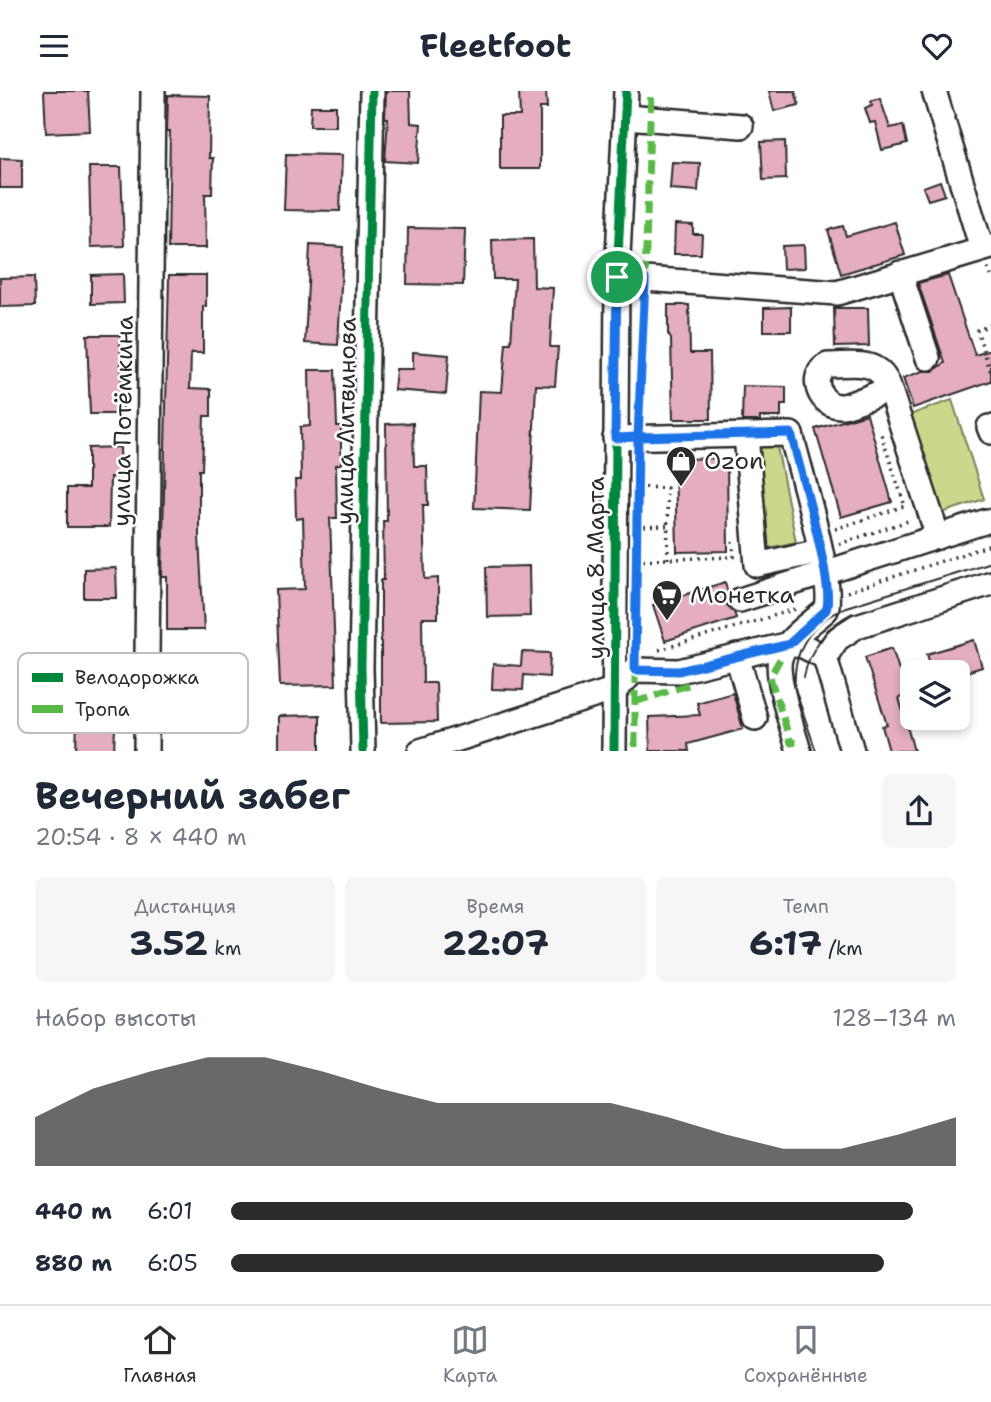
<!DOCTYPE html>
<html lang="ru">
<head>
<meta charset="utf-8">
<style>
	body { margin:0; font-family:"Shantell Sans",sans-serif; background:#f6f6f7; color:#1f2937; height:100vh; display:flex; flex-direction:column; font-size:26px; white-space:nowrap }
	* { box-sizing:border-box; margin:0 }
	p { font-size:23px; color:#747a83 }
	.icon { flex:none; width:38px; height:38px; fill:none; stroke:currentColor; stroke-width:2; stroke-linecap:round; stroke-linejoin:round }
	.map { position:relative; height:660px; overflow:hidden }
	.sheet { display:flex; flex-direction:column; background:#fff; flex:1 }
	.sheet>* { flex:none }
	.tools { position:absolute; left:900px; top:569px; display:grid; gap:14px }
	.tools a { display:grid; place-items:center; width:70px; height:70px; border-radius:10px; background:#fff; box-shadow:0 4px 10px #0003; font-size:35px }
	.pin { position:absolute; display:grid; place-items:center; width:60px; height:60px; color:#fff; margin:-30px; border:4px solid #fff; border-radius:50%; box-shadow:0 2px 7px #0007 }
	.round { display:grid; place-items:center; flex:none; width:74px; height:74px; border-radius:10px; background:#f6f6f7 }
	.head { display:flex; align-items:center; justify-content:space-between; height:119px; padding:0 35px }
	h1 { font-size:38px; font-weight:700; line-height:52px }
	.figures { display:grid; grid-template-columns:repeat(3,1fr); gap:10px; height:119px; padding:7px 35px }
	.figures div { display:grid; align-content:center; border-radius:10px; background:#f6f6f7; text-align:center }
	.figures b { font-size:35px; font-weight:700 }
	.figures small { font-size:19px; font-weight:400 }
	.figures p { font-size:19px }
	.chart { height:196px; padding:14px 35px }
	.chart p { display:flex; justify-content:space-between }
	.chart svg { width:100%; height:126px; margin-top:7px; fill:#2b2b2b; opacity:.7 }
	ul { padding:0 35px; list-style:none; font-size:23px }
	li { display:grid; grid-template-columns:112px 84px 1fr; align-items:center; height:52px }
	li i { height:18px; border-radius:9px; background:#2b2b2b }
	header { display:flex; justify-content:space-between; align-items:center; height:91px; padding:0 35px; background:#fff; font-size:32px; font-weight:700 }
	.tab-bar { display:flex; justify-content:space-around; align-items:center; height:98px; border-top:2px solid #e0e1e3; background:#fff; font-size:19px; color:#747a83 }
	.tab-bar a { display:grid; justify-items:center; gap:4px }
	.tab-bar .on { color:#2b2b2b }
	.map>svg:first-child { display:block }
</style>
</head>
<body>
<header><svg class="icon" aria-label="menu" viewBox="0 0 24 24"><path d="M4 6h16M4 12h16M4 18h16"/></svg>Fleetfoot<svg class="icon" aria-label="heart" viewBox="0 0 24 24"><path d="M12 20l-8-8c-3-5 5-10 8-4 3-6 11-1 8 4z"/></svg></header>
<div class="map">
<svg width="991" height="660" viewBox="0 0 991 660">
	<rect width="100%" height="100%" fill="#fff"/>
	<filter id="ink" filterUnits="userSpaceOnUse"><feTurbulence type="fractalNoise" baseFrequency=".0143" numOctaves="2"/><feDisplacementMap in="SourceGraphic" scale="14" xChannelSelector="R" yChannelSelector="G"/><feConvolveMatrix kernelMatrix="1 2 1 2 8 2 1 2 1" color-interpolation-filters="sRGB"/></filter>
	<g filter="url(#ink)">
		<g fill="#cbd78a" stroke="#7b815a" stroke-width="2">
			<path d="M952,309L984,408L939,423L906,325Z"/>
			<path d="M751,356H777L796,451L764,458Z"/>
		</g>
		<g fill="#e4adc2" stroke="#2b2b2b" stroke-width="2">
			<path d="M44,0H88L90,40L46,42Z"/>
			<path d="M386,0H410L411,32L421,33L418,72L385,70L388,27H385Z"/>
			<path d="M519,0H546L547,17H540V78H500V25H520Z"/>
			<path d="M769,0H795L799,14L774,20Z"/>
			<path d="M168,4L210,5L209,67H213L212,103H205L206,157H168L170,40H167Z"/>
			<path d="M880,7L890,37L903,34L907,53L882,59L875,31L870,32L865,17L872,14L871,10Z"/>
			<path d="M311,15H336V35H310Z"/>
			<path d="M785,50L786,88L763,89L761,51Z"/>
			<path d="M286,63L342,64L340,120L284,119Z"/>
			<path d="M0,67L22,68V97H0Z"/>
			<path d="M672,71L700,72L698,100L670,98Z"/>
			<path d="M89,76H121L124,155L91,156Z"/>
			<path d="M940,90L945,104L928,109L923,96Z"/>
			<path d="M895,131L905,164L841,183L828,139L843,135L846,145Z"/>
			<path d="M675,133L693,134V143H702L701,163H674Z"/>
			<path d="M408,137L465,138L463,194L407,193Z"/>
			<path d="M533,148L534,196L553,197L550,256H558L555,295L536,294L530,419L474,417L479,300L502,301L506,252H511L515,188H493L492,149Z"/>
			<path d="M310,154L343,156L338,254L305,252Z"/>
			<path d="M804,154L805,177L783,178L782,155Z"/>
			<path d="M123,183L124,212L91,213V184Z"/>
			<path d="M169,184H206V215H203V262H191L190,297L211,298V325H204L202,379H199V446L204,539H167V486H162Z"/>
			<path d="M948,184L975,264L991,259V290L913,317L903,287L923,280H933L945,272L918,192Z"/>
			<path d="M34,186L35,215L0,216V187Z"/>
			<path d="M668,214H689L690,262H710L711,328H673L671,248L668,243Z"/>
			<path d="M791,216V240H764V217Z"/>
			<path d="M834,217H868L869,255L835,256Z"/>
			<path d="M87,244H120L123,323H90Z"/>
			<path d="M413,261L449,264L446,303L394,299L396,278H413Z"/>
			<path d="M309,279H335L337,335H341V373L336,374L337,427H330L336,594L280,595L276,499L305,498L303,427L296,428L295,389H301L300,336L310,335Z"/>
			<path d="M743,295L786,296V314H781V326H760V330H742Z"/>
			<path d="M867,323L892,411L841,426L815,338Z"/>
			<path d="M413,332L414,375H427L428,414H423L425,488L438,487V527H422L423,592H436L437,631L381,632V489H384L383,430H387L386,333Z"/>
			<path d="M120,356L121,386H110L109,436H67V397H88V357Z"/>
			<path d="M727,367L728,460L677,461L675,368Z"/>
			<path d="M529,475L530,525L487,526L486,476Z"/>
			<path d="M116,477L117,507H84V478Z"/>
			<path d="M725,491L728,502L727,514L734,521L736,527L665,550L653,514Z"/>
			<path d="M974,549L982,576L957,584V581H932L927,563Z"/>
			<path d="M892,557L907,604L899,607L914,660H889L882,635L887,634L865,566Z"/>
			<path d="M522,561L550,562L549,586L524,584L523,599L492,598L493,573L521,575Z"/>
			<path d="M86,588L117,590L114,660H76L77,627H83Z"/>
			<path d="M733,602L743,638L688,653L689,660H650L649,626L700,624L697,612Z"/>
			<path d="M320,624V660H279V625Z"/>
		</g>
		<g fill="none" stroke-linecap="round" stroke-linejoin="round">
			<g stroke="#2b2b2b" stroke-width="28">
				<g id="minor">
					<path d="M934,0L982,158"/>
					<path d="M626,26L741,35"/>
					<path d="M900,182L928,267"/>
					<path d="M617,186L837,202L991,156"/>
					<path d="M889,299C875,302 853,314 842,315C820,317 807,284 828,274C853,274 876,267 888,293L938,446"/>
					<path d="M989,336L991,341"/>
					<path d="M746,344L757,474L820,460"/>
					<path d="M615,347L791,343C798,372 836,497 826,519C812,532 786,548 780,567C775,586 793,640 799,660"/>
					<path d="M740,509L987,430"/>
					<path d="M737,565L755,627"/>
					<path d="M825,566L837,548L857,535L991,492"/>
					<path d="M825,566L852,660"/>
					<path d="M146,660L153,0"/>
					<path d="M363,660L361,576L372,0"/>
					<path d="M420,660L616,598L635,579L679,580L789,553L803,555L825,566"/>
					<path d="M614,660L617,186L626,0"/>
				</g>
			</g>
			<g stroke="#2b2b2b" stroke-width="3.5" stroke-dasharray="2 5" stroke-linecap="butt">
				<path d="M988,177L991,185"/>
				<path d="M991,234L977,239L991,282"/>
				<path d="M639,329L644,208"/>
				<path d="M638,396V365"/>
				<path d="M638,396L667,397L668,468"/>
				<path d="M637,436L667,435"/>
				<path d="M835,438L905,415L881,343"/>
				<path d="M839,453L911,429"/>
				<path d="M636,469L734,466L733,451"/>
				<path d="M847,501L991,454"/>
				<path d="M659,559L796,518"/>
			</g>
			<use href="#minor" stroke="#fff" stroke-width="23"/>
			<g stroke="#2b2b2b" stroke-width="2">
				<path d="M804,586C809,558 828,534 853,522"/>
				<path d="M816,660L795,598C792,559 811,531 846,516L991,471"/>
			</g>
			<g stroke="#58b947" stroke-width="7" stroke-dasharray="14 7" stroke-linecap="butt">
				<path d="M645,188L651,0"/>
				<path d="M780,568L770,586L791,652L796,651"/>
				<path d="M635,579V660"/>
				<path d="M635,611L694,592"/>
			</g>
			<g stroke="#fff" stroke-width="13">
				<g id="cycleway">
					<path d="M363,660L361,576L372,0"/>
					<path d="M614,660L617,186L626,0"/>
				</g>
			</g>
			<use href="#cycleway" stroke="#00873e" stroke-width="9"/>
		</g>
	</g>
	<g fill="none" stroke-linecap="round" stroke-linejoin="round" filter="url(#ink)">
		<g stroke="#fff" stroke-width="14">
			<path id="route" d="M617,186L615,347L638,346L635,579L679,580L789,553L826,519C836,496 798,373 791,342L638,346L645,188L617,186"/>
		</g>
		<use href="#route" stroke="#1a73e8" stroke-width="9"/>
	</g>
	<defs>
		<g id="shop-pin" transform="scale(1.575)"><path d="M0 17L-7.5 6A9.5 9.5 0 1 1 7.5 6Z" fill="#2b2b2b" stroke="#fff"/><path d="M-5-2.5h2.3a2.7 3.5 0 0 1 5.4 0H5L5.5 6h-11ZM-1.5-2.5h3a1.5 2.3 0 0 0-3 0Z" fill="#fff"/></g>
		<g id="supermarket-pin" transform="scale(1.575)"><path d="M0 17L-7.5 6A9.5 9.5 0 1 1 7.5 6Z" fill="#2b2b2b" stroke="#fff"/><path d="M-6-5.5h2.5l.6 2H6L4.5 2H-2.5L-4.4-4H-6ZM-1.5 3.2a1.3 1.3 0 1 0 .1 0ZM3 3.2a1.3 1.3 0 1 0 .1 0Z" fill="#fff"/></g>
	</defs>
	<g fill-rule="evenodd">
		<use href="#shop-pin" x="681" y="370"/>
		<use href="#supermarket-pin" x="667" y="504"/>
	</g>
	<g text-anchor="middle" dominant-baseline="central" stroke-width="5" stroke-linejoin="round" paint-order="stroke">
		<g font-size="24" fill="#2b2b2b" stroke="#fff">
			<text transform="translate(123 330) rotate(-89)">улица Потёмкина</text>
			<text transform="translate(346 330) rotate(-89)">улица Литвинова</text>
			<text transform="translate(596 477) rotate(-90)">улица 8 Марта</text>
		</g>
		<g font-size="24" fill="#2b2b2b" stroke="#fff" text-anchor="start">
			<text x="704" y="370">Ozon</text>
			<text x="690" y="504">Монетка</text>
		</g>
	</g>
	<rect x="18" y="562" width="230" height="80" rx="10" fill="#fff" stroke="#bfbfbf" stroke-width="2"/>
	<rect x="32" y="582" width="31" height="9" fill="#00873e"/>
	<rect x="32" y="614" width="31" height="8" fill="#58b947"/>
	<g font-size="19" fill="#2b2b2b">
		<text x="75" y="593">Велодорожка</text>
		<text x="75" y="625">Тропа</text>
	</g>
</svg>
<div class="tools">
<a><svg class="icon" aria-label="layers" viewBox="0 0 24 24"><path d="M12 4l9 5-9 5-9-5zM3 14l9 5 9-5"/></svg></a>
</div>
<div class="pin" style="left:617px;top:186px;background:#1e9e55"><svg class="icon" aria-label="arrive" viewBox="0 0 24 24"><path d="M6 21V4h12l-3 4 3 4H6"/></svg></div>
</div>
<section class="sheet">
<div class="head"><div><h1>Вечерний забег</h1><p>20:54 · 8 × 440 m</p></div><a class="round"><svg class="icon" aria-label="share" viewBox="0 0 24 24"><path d="M12 15V3M7 8l5-5 5 5M5 13v7h14v-7"/></svg></a></div>
<div class="figures">
<div><p>Дистанция</p><b>3.52<small> km</small></b></div>
<div><p>Время</p><b>22:07</b></div>
<div><p>Темп</p><b>6:17<small> /km</small></b></div>
</div>
<div class="chart"><p><span>Набор высоты</span>128–134 m</p>
<svg viewBox="0 0 160 44" preserveAspectRatio="none"><path d="M0 44V27L10 17L20 11L30 6L40 6L50 11L60 17L70 22L80 22L90 22L100 22L110 27L120 33L130 38L140 38L150 33L160 27V44z"/></svg>
</div>
<ul>
<li><b>440 m</b>6:01<i style="width:94%"></i></li>
<li><b>880 m</b>6:05<i style="width:90%"></i></li>
</ul>
</section>
<nav class="tab-bar">
<a class="on"><svg class="icon" aria-label="home" viewBox="0 0 24 24"><path d="M3 11l9-7 9 7M6 9v11h12V9"/></svg>Главная</a>
<a><svg class="icon" aria-label="map" viewBox="0 0 24 24"><path d="M3 6l6-2 6 2 6-2v14l-6 2-6-2-6 2zM9 4v14M15 6v14"/></svg>Карта</a>
<a><svg class="icon" aria-label="saved" viewBox="0 0 24 24"><path d="M7 4h10v16l-5-4-5 4z"/></svg>Сохранённые</a>
</nav>
</body>
</html>
